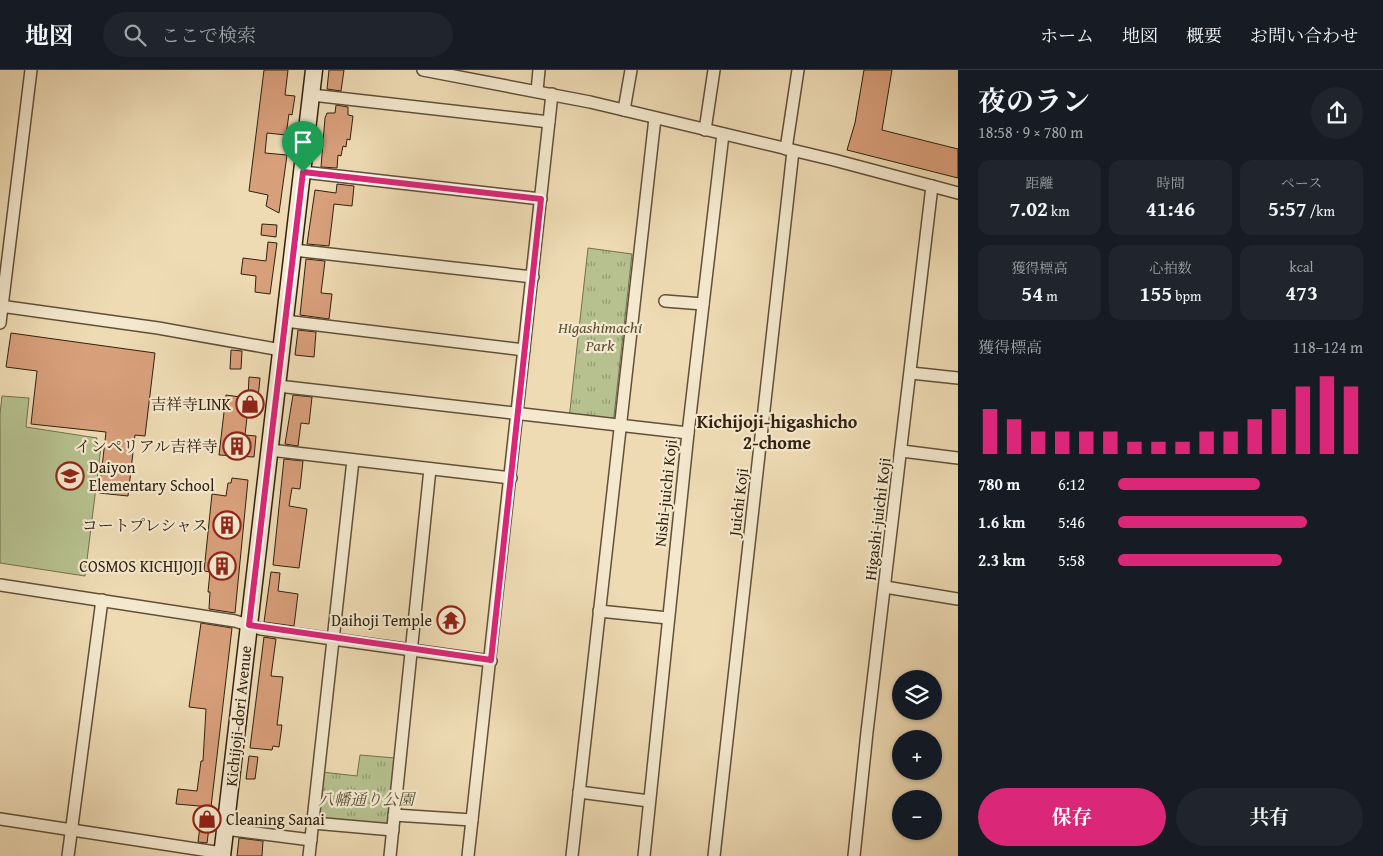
<!DOCTYPE html>
<html lang="ja">
<head>
<meta charset="utf-8">
<style>
	body { margin:0; font-family:"Gentium Book Plus","Noto Serif JP",serif; background:#20242c; color:#f1f3f6; height:100vh; display:flex; flex-direction:column; font-size:19px; white-space:nowrap }
	* { box-sizing:border-box; margin:0 }
	p { font-size:16px; color:#9ea1a6 }
	.icon { flex:none; width:28px; height:28px; fill:none; stroke:currentColor; stroke-width:2; stroke-linecap:round; stroke-linejoin:round }
	.map { position:relative; flex:1; overflow:hidden }
	.sheet { display:flex; flex-direction:column; background:#171b24; width:425px }
	.sheet>* { flex:none }
	.buttons { position:absolute; left:892px; top:600px; display:grid; gap:10px }
	.buttons a { display:grid; place-items:center; width:50px; height:50px; border-radius:50%; background:#171b24; box-shadow:0 1px 4px #0004; font-size:25px }
	.pin { position:absolute; display:grid; place-items:center; width:42px; height:42px; color:#fff; margin:-51px -21px; border-radius:50% 50% 50% 0; rotate:-45deg; box-shadow:0 0 5px #0007 }
	.pin .icon { rotate:45deg }
	.round { display:grid; place-items:center; flex:none; width:52px; height:52px; border-radius:26px; background:#20242c }
	.headline { display:flex; align-items:center; justify-content:space-between; height:85px; padding:0 20px }
	h1 { font-size:28px; font-weight:700; line-height:38px }
	.figures { display:grid; grid-template-columns:repeat(3,1fr); gap:8px; height:85px; padding:5px 20px }
	.figures div { display:grid; align-content:center; border-radius:12px; background:#20242c; text-align:center }
	.figures b { font-size:21px; font-weight:700 }
	.figures small { font-size:14px; font-weight:400 }
	.figures p { font-size:14px }
	.chart { height:140px; padding:10px 20px }
	.chart p { display:flex; justify-content:space-between }
	.chart svg { width:100%; height:90px; margin-top:5px; stroke:#db2777; stroke-width:6 }
	.action { display:flex; gap:10px; margin-top:auto; padding:10px 20px }
	.action a { flex:1; height:58px; border-radius:30px; background:#db2777; color:#fff; font-size:20px; font-weight:700; line-height:58px; text-align:center }
	.action a+a { background:#20242c; color:#f1f3f6 }
	ul { padding:0 20px; list-style:none; font-size:16px }
	li { display:grid; grid-template-columns:80px 60px 1fr; align-items:center; height:38px }
	li i { height:12px; border-radius:6px; background:#db2777 }
	header { display:flex; align-items:center; gap:30px; box-sizing:border-box; height:70px; padding:0 25px; background:#171b24; border-bottom:1px solid #363941 }
	header strong { font-size:24px }
	nav { display:flex; gap:28px; margin-inline-start:auto; font-size:18px }
	.search { width:350px; height:45px; background:#20242c; display:flex; align-items:center; gap:12px; box-sizing:border-box; padding:0 18px; border-radius:28px; color:#9ea1a6; font-size:19px }
	main { display:flex; flex:1; min-height:0 }
	.map>svg:first-child { display:block }
</style>
</head>
<body>
<header>
<strong>地図</strong>
<div class="search"><svg class="icon" aria-label="search" viewBox="0 0 24 24"><circle cx="10" cy="10" r="6"/><path d="M15 15l6 6"/></svg>ここで検索</div>
<nav><a>ホーム</a><a>地図</a><a>概要</a><a>お問い合わせ</a></nav>
</header>
<main>
<div class="map">
<svg width="958" height="786" viewBox="0 0 958 786">
	<defs>
		<pattern id="park-tufts" width="24" height="20" patternUnits="userSpaceOnUse" patternTransform="scale(1.25)"><rect width="24" height="20" fill="#b6c18f"/><path d="M3 7l-1-3M5 7V3M7 7l1-3M15 17l-1-3M17 17v-4M19 17l1-3" fill="none" stroke="#949c73"/></pattern>
	</defs>
	<rect width="100%" height="100%" fill="#eedbb4"/>
	<filter id="stains"><feTurbulence type="fractalNoise" baseFrequency=".004" numOctaves="4"/><feColorMatrix values="0 0 0 0 .2 0 0 0 0 .09 0 0 0 0 .02 0 0 0 .5 -.17"/></filter>
	<radialGradient id="worn" r=".72"><stop offset=".6" stop-color="#630" stop-opacity="0"/><stop offset="1" stop-color="#630" stop-opacity=".3"/></radialGradient>
	<g fill="url(#park-tufts)" stroke="#73714f">
		<path d="M588,178L632,184L613,355L569,349Z"/>
		<path d="M360,685L395,688L388,754L323,749L318,744L322,702L357,706Z"/>
	</g>
	<path fill="#b6c18f" stroke="#73714f" d="M2,326L29,328L26,357L97,368L95,376L101,377L85,506L0,493V344Z"/>
	<g fill="#d89f7b" stroke="#30210f">
		<path d="M264,0H288L285,25L295,26L292,45L289,44L286,65L267,63L265,83L287,85L279,143L266,136L268,125L249,121Z"/>
		<path d="M329,0H344L341,21L327,19Z"/>
		<path d="M864,0H892L882,60L958,79V108L847,80L855,53Z"/>
		<path d="M336,35L348,37V45L353,46L350,70L347,69L346,77L343,76L341,86L338,85L337,98L321,97L325,48L327,43H335Z"/>
		<path d="M337,114L354,116L352,136L334,134L329,176L307,174L315,120L336,123Z"/>
		<path d="M262,154L277,155L276,167L261,165Z"/>
		<path d="M268,172L277,173L270,224L255,222L256,206L241,204L243,188L266,191Z"/>
		<path d="M306,189L325,191L321,223L332,224L329,249L300,245Z"/>
		<path d="M298,260L316,262L314,287L295,285Z"/>
		<path d="M11,263L155,283L145,366L135,365L128,426L99,423L106,362L31,354L37,301L6,297Z"/>
		<path d="M231,280L242,281L241,299H230Z"/>
		<path d="M249,307L260,308L257,339L248,338L245,365L256,366L254,387L219,385L226,325L248,328Z"/>
		<path d="M293,325L312,327L309,354L301,353L298,376L285,374Z"/>
		<path d="M284,389L303,391L300,419L292,418L289,436L307,439L299,498L273,495Z"/>
		<path d="M232,408L248,410L235,543L209,539L210,522H208L210,502L204,501L212,424L226,426L228,413H231Z"/>
		<path d="M271,502L280,503L278,521L298,524L294,556L264,552Z"/>
		<path d="M201,553L232,558L211,737L176,734L178,719L197,721L201,691H203L206,639L189,637Z"/>
		<path d="M264,567L276,569L271,606L283,607L277,655H282L279,677L273,676L272,680L250,678Z"/>
		<path d="M249,686L258,687L255,709H246Z"/>
		<path d="M200,756L209,758L207,773L198,772Z"/>
		<path d="M239,768L263,771L262,786H237Z"/>
	</g>
	<g fill="none" stroke-linecap="round" stroke-linejoin="round">
		<g stroke="#605038" stroke-width="14">
			<g id="minor">
				<path d="M423,0L590,32L834,90L958,123"/>
				<path d="M537,21L539,0"/>
				<path d="M312,25L549,52"/>
				<path d="M624,40L631,0"/>
				<path d="M705,60L714,0"/>
				<path d="M786,79L798,0"/>
				<path d="M303,102L541,129"/>
				<path d="M294,180L533,207"/>
				<path d="M665,231L703,234"/>
				<path d="M0,236L158,258L281,280"/>
				<path d="M285,251L524,280"/>
				<path d="M0,253L31,0"/>
				<path d="M911,303L958,308"/>
				<path d="M278,316L688,363"/>
				<path d="M270,380L511,408"/>
				<path d="M902,381L958,388"/>
				<path d="M0,515L235,551L261,559L491,591"/>
				<path d="M885,517L958,529"/>
				<path d="M599,541L668,548"/>
				<path d="M579,722L649,731"/>
				<path d="M394,745L472,750"/>
				<path d="M0,749L222,783"/>
				<path d="M313,753L393,760"/>
				<path d="M225,759L311,770"/>
				<path d="M68,786L102,530"/>
				<path d="M309,786L353,390"/>
				<path d="M390,786L430,399"/>
				<path d="M468,786L552,24"/>
				<path d="M572,786L655,48"/>
				<path d="M644,786L688,363L723,64"/>
				<path d="M714,786L793,81"/>
				<path d="M854,786L867,662L932,116"/>
			</g>
		</g>
		<g stroke="#30210f" stroke-width="19">
			<path id="secondary" d="M222,786L314,0"/>
		</g>
		<use href="#minor" stroke="#f4e8ce" stroke-width="11"/>
		<use href="#secondary" stroke="#f4e8ce" stroke-width="16"/>
	</g>
	<g fill="none" stroke-linecap="round" stroke-linejoin="round">
		<g stroke="#fff" stroke-width="10">
			<path id="route" d="M303,102L541,129L491,590L249,555Z"/>
		</g>
		<use href="#route" stroke="#db2777" stroke-width="6"/>
	</g>
	<defs>
		<g id="shop-ring" transform="scale(1.4375)"><circle r="9.5" fill="#f4e8ce" stroke="#8f2418" stroke-width="1.5"/><path d="M-5-2.5h2.3a2.7 3.5 0 0 1 5.4 0H5L5.5 6h-11ZM-1.5-2.5h3a1.5 2.3 0 0 0-3 0Z" fill="#8f2418"/></g>
		<g id="building-ring" transform="scale(1.4375)"><circle r="9.5" fill="#f4e8ce" stroke="#8f2418" stroke-width="1.5"/><path d="M-4-6H4V6H1V3H-1V6H-4ZM-2.5-4.3h1.7v1.8h-1.7ZM.8-4.3h1.7v1.8H.8ZM-2.5-1h1.7V.8h-1.7ZM.8-1h1.7V.8H.8Z" fill="#8f2418"/></g>
		<g id="school-ring" transform="scale(1.4375)"><circle r="9.5" fill="#f4e8ce" stroke="#8f2418" stroke-width="1.5"/><path d="M0-5L7-2L0 1L-7-2ZM-4 1L0 2.5L4 1V4Q0 6-4 4Z" fill="#8f2418"/></g>
		<g id="temple-ring" transform="scale(1.4375)"><circle r="9.5" fill="#f4e8ce" stroke="#8f2418" stroke-width="1.5"/><path d="M0-6L5-2H3V0L6.5 2.5H4V6H1.5V3h-3V6H-4V2.5H-6.5L-3 0V-2H-5Z" fill="#8f2418"/></g>
	</defs>
	<g fill-rule="evenodd">
		<use href="#shop-ring" x="250" y="334"/>
		<use href="#building-ring" x="237" y="376"/>
		<use href="#school-ring" x="70" y="406"/>
		<use href="#building-ring" x="227" y="455"/>
		<use href="#building-ring" x="222" y="496"/>
		<use href="#temple-ring" x="451" y="550"/>
		<use href="#shop-ring" x="207" y="749"/>
	</g>
	<g text-anchor="middle" dominant-baseline="central" stroke-width="4.5" stroke-linejoin="round" paint-order="stroke">
		<g font-size="16" font-style="italic" fill="#585135" stroke="#f4e8ce">
			<text x="600" y="257">Higashimachi<tspan x="600" dy="18">Park</tspan></text>
			<text x="366" y="729">八幡通り公園</text>
		</g>
		<g font-size="16" fill="#30210f" stroke="#f4e8ce" text-anchor="end">
			<text x="231" y="334">吉祥寺LINK</text>
			<text x="218" y="376">インペリアル吉祥寺</text>
			<text x="89" y="397" text-anchor="start">Daiyon<tspan x="89" dy="18">Elementary School</tspan></text>
			<text x="208" y="455">コートプレシャス</text>
			<text x="203" y="496">COSMOS KICHIJOJI</text>
			<text x="432" y="550">Daihoji Temple</text>
			<text x="226" y="749" text-anchor="start">Cleaning Sanai</text>
		</g>
		<g font-size="16" fill="#30210f" stroke="#f4e8ce">
			<text transform="translate(665 423) rotate(-84)">Nishi-juichi Koji</text>
			<text transform="translate(738 432) rotate(-83)">Juichi Koji</text>
			<text transform="translate(877 449) rotate(-83)">Higashi-juichi Koji</text>
			<text transform="translate(238 646) rotate(-84)">Kichijoji-dori Avenue</text>
		</g>
		<g font-size="18" font-weight="bold" fill="#30210f" stroke="#f4e8ce">
			<text x="777" y="351">Kichijoji-higashicho<tspan x="777" dy="21">2-chome</tspan></text>
		</g>
	</g>
	<rect width="100%" height="100%" filter="url(#stains)"/>
	<rect width="100%" height="100%" fill="url(#worn)"/>
</svg>
<div class="buttons">
<a><svg class="icon" aria-label="layers" viewBox="0 0 24 24"><path d="M12 4l9 5-9 5-9-5zM3 14l9 5 9-5"/></svg></a>
<a>+</a>
<a>−</a>
</div>
<div class="pin" style="left:303px;top:102px;background:#1e9e55"><svg class="icon" aria-label="arrive" viewBox="0 0 24 24"><path d="M6 21V4h12l-3 4 3 4H6"/></svg></div>
</div>
<section class="sheet">
<div class="headline"><div><h1>夜のラン</h1><p>18:58 · 9 × 780 m</p></div><a class="round"><svg class="icon" aria-label="share" viewBox="0 0 24 24"><path d="M12 15V3M7 8l5-5 5 5M5 13v7h14v-7"/></svg></a></div>
<div class="figures">
<div><p>距離</p><b>7.02<small> km</small></b></div>
<div><p>時間</p><b>41:46</b></div>
<div><p>ペース</p><b>5:57<small> /km</small></b></div>
</div>
<div class="figures">
<div><p>獲得標高</p><b>54<small> m</small></b></div>
<div><p>心拍数</p><b>155<small> bpm</small></b></div>
<div><p>kcal</p><b>473</b></div>
</div>
<div class="chart"><p><span>獲得標高</span>118–124 m</p>
<svg viewBox="0 0 160 44" preserveAspectRatio="none"><path d="M5 44V22M15 44V27M25 44V33M35 44V33M45 44V33M55 44V33M65 44V38M75 44V38M85 44V38M95 44V33M105 44V33M115 44V27M125 44V22M135 44V11M145 44V6M155 44V11"/></svg>
</div>
<ul>
<li><b>780 m</b>6:12<i style="width:58%"></i></li>
<li><b>1.6 km</b>5:46<i style="width:77%"></i></li>
<li><b>2.3 km</b>5:58<i style="width:67%"></i></li>
</ul>
<div class="action"><a>保存</a><a>共有</a></div>
</section>
</main>
</body>
</html>
